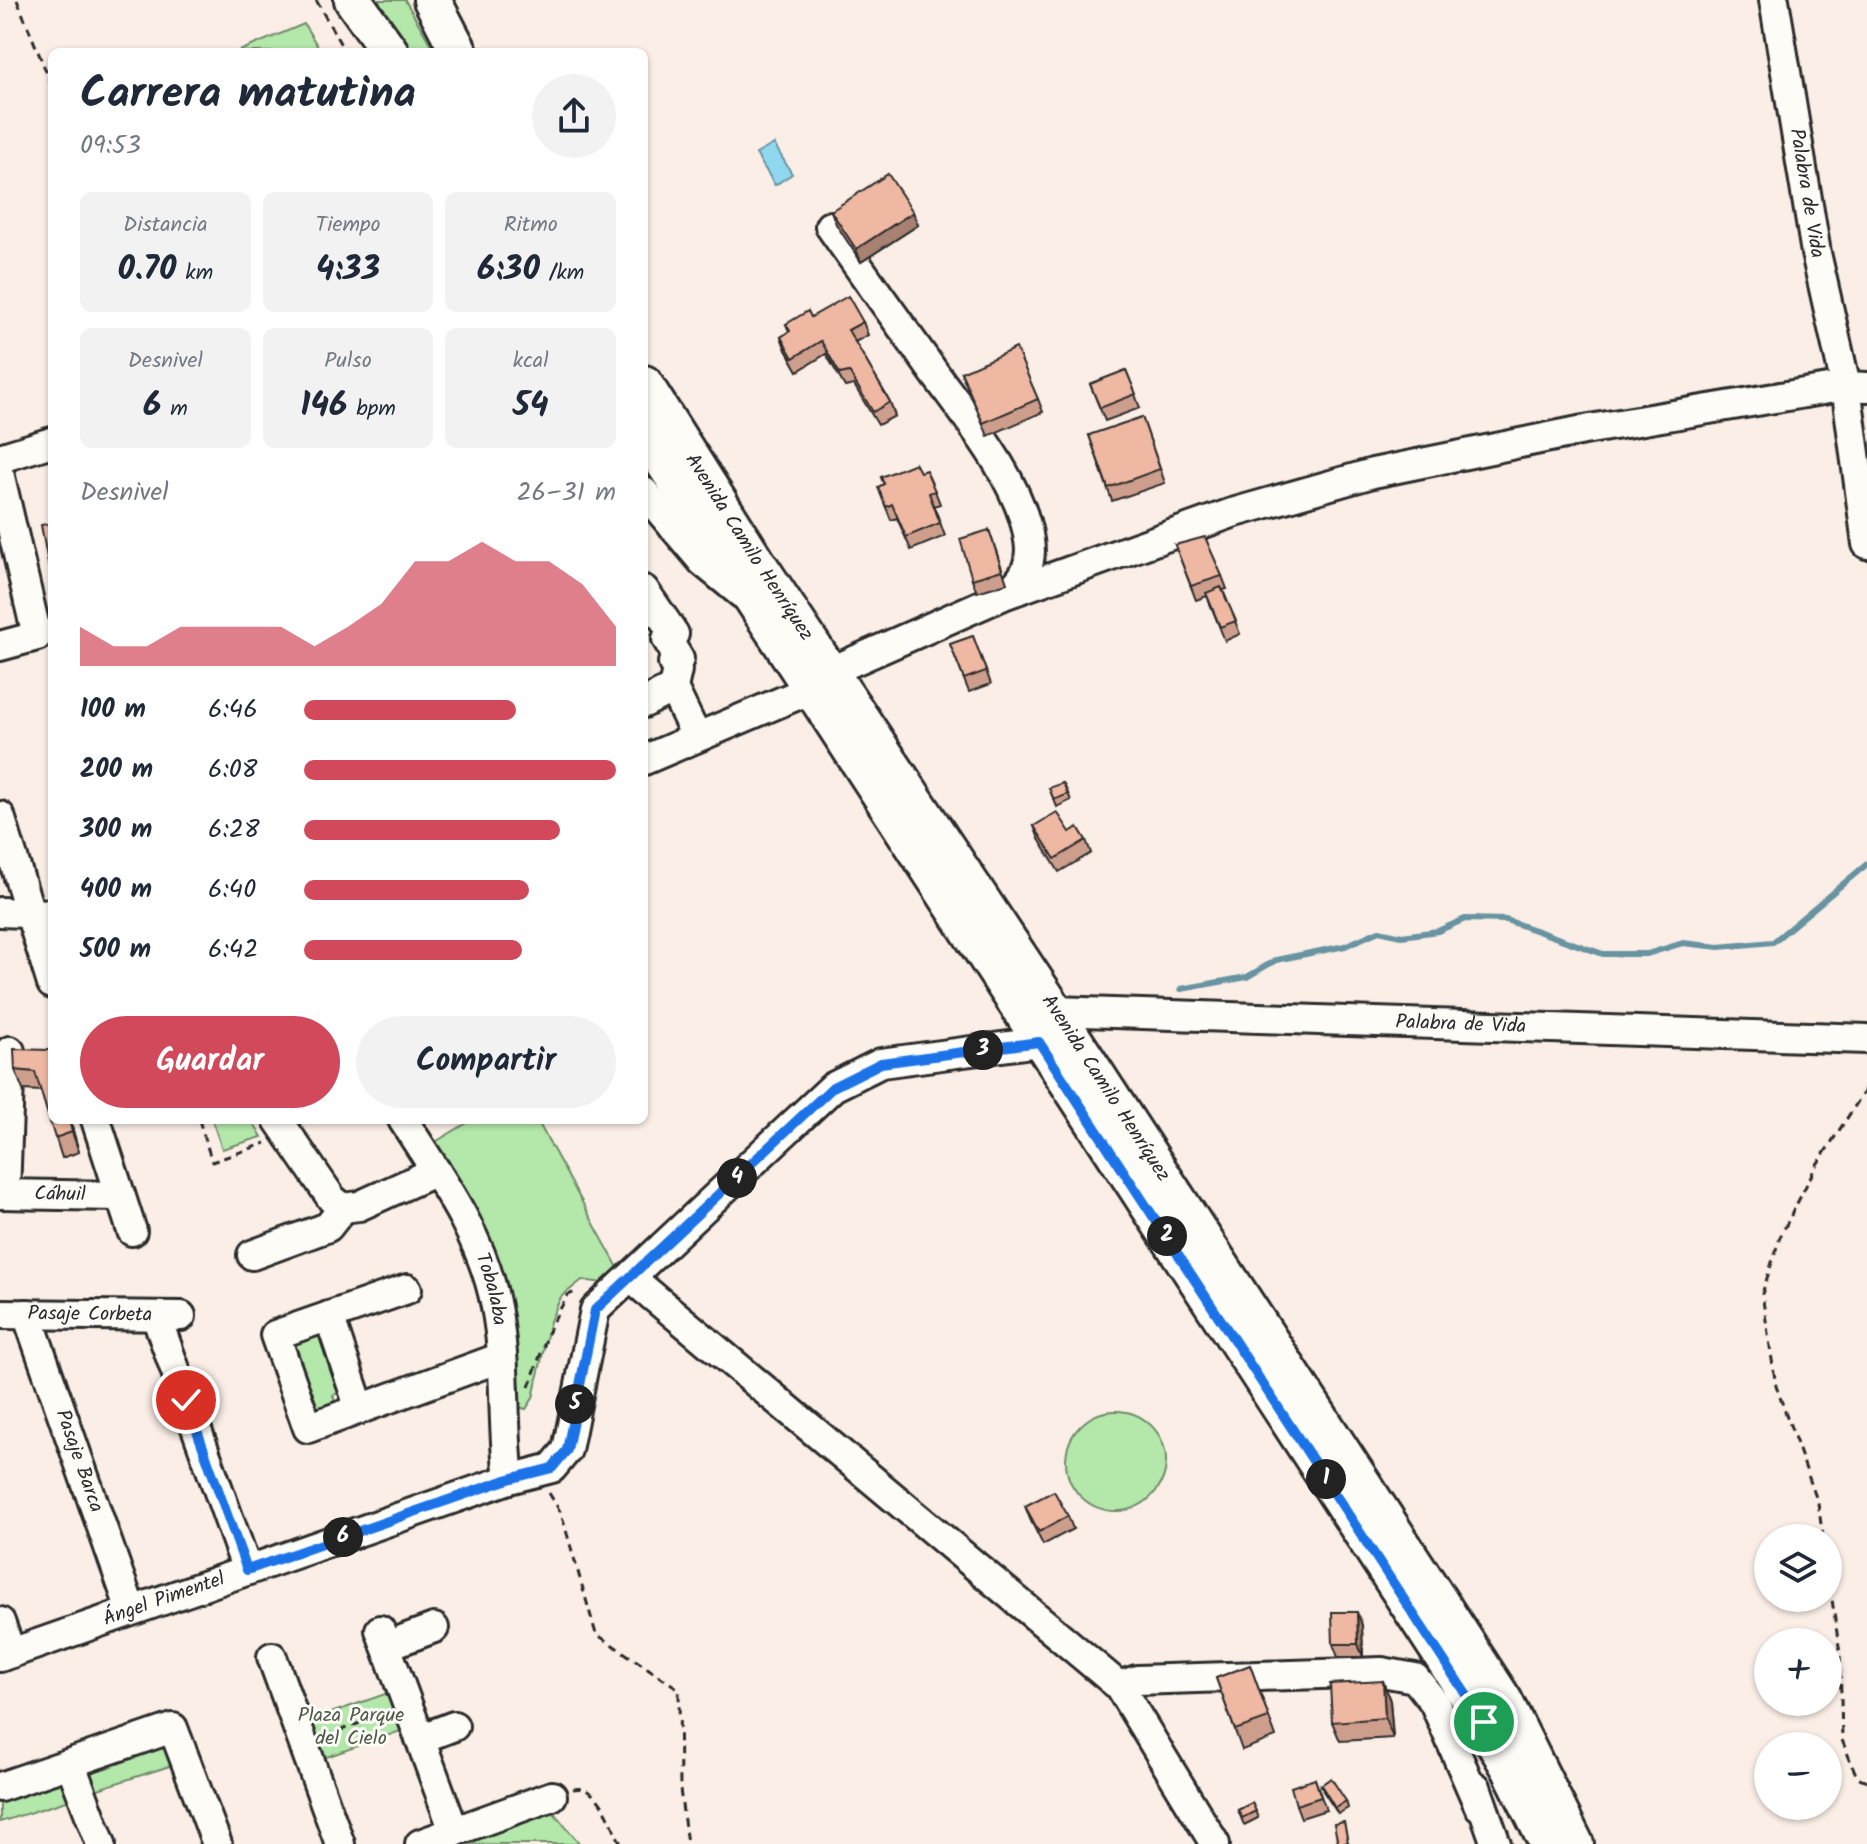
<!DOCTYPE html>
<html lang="es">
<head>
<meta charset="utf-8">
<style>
	body { margin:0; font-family:Kalam,sans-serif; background:#f2f2f3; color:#1f2937; height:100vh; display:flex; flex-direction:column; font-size:30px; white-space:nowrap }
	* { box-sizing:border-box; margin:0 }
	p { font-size:26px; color:#747a83 }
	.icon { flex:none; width:44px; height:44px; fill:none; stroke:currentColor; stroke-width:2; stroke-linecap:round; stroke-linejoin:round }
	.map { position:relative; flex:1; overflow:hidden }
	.side { position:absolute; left:48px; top:48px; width:600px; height:1076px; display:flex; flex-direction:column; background:#fff; border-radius:12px; box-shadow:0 2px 6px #0004 }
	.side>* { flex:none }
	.buttons { position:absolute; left:1754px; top:1524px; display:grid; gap:16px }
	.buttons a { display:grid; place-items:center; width:88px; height:88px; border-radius:50%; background:#fff; box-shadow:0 2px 6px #0004; font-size:40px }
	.pin { position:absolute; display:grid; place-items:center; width:68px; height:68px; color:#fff; margin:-34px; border:4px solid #fff; border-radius:50%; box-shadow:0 2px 8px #0007 }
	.km { position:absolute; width:40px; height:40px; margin:-20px; border-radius:50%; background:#222; color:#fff; font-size:22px; line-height:40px; text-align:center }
	.round { display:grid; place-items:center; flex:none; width:84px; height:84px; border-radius:42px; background:#f2f2f3 }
	.head { display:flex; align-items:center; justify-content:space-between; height:136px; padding:0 32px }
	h1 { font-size:44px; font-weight:600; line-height:60px }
	.figures { display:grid; grid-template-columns:repeat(3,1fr); gap:12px; height:136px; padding:8px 32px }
	.figures div { display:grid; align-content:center; border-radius:12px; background:#f2f2f3; text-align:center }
	.figures b { font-size:34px; font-weight:600 }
	.figures small { font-size:22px; font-weight:400 }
	.figures p { font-size:22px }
	.chart { height:224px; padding:16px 32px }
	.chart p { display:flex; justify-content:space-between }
	.chart svg { width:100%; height:144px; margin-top:8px; fill:#d1495b; opacity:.7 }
	.button { display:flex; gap:16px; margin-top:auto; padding:16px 32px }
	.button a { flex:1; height:92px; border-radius:48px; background:#d1495b; color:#fff; font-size:32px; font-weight:600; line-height:92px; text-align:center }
	.button a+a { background:#f2f2f3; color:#1f2937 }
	ul { padding:0 32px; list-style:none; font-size:26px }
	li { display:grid; grid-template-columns:128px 96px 1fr; align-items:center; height:60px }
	li i { height:20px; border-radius:10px; background:#d1495b }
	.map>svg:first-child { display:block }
</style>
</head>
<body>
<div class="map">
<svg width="1867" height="1844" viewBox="0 0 1867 1844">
	<rect width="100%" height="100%" fill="#faeee6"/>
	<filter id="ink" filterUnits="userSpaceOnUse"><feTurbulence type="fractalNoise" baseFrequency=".0125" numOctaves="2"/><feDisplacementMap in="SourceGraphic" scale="16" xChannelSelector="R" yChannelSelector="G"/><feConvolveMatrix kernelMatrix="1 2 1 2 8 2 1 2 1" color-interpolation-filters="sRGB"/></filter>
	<g filter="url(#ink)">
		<g fill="#b3e8aa" stroke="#6f8a6a" stroke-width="2">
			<path d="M373,0H405L435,52H407Z"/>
			<path d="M304,24L321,52H237Z"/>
			<path d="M212,1120H252L262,1137L222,1149Z"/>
			<path d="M472,1120H537L621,1273L603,1283L582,1280L561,1297L550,1321L533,1398L526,1409L518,1407C508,1377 519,1346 514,1316C504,1255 461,1198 432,1144Z"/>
			<path d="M327,1329L347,1390L333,1395L336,1405L310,1414L286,1343Z"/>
			<circle cx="1116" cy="1461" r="50"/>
			<path d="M388,1693L401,1731L315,1761L302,1723Z"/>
			<path d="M174,1738L182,1762L95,1790L87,1766Z"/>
			<path d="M68,1774L76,1798L0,1822V1796Z"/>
			<path d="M550,1808L580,1844H451Z"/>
		</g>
		<path fill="#8fd8f0" stroke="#6793a1" stroke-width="2" d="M774,144L792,174L775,185L756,154Z"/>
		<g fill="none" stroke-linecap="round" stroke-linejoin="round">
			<path stroke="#6793a1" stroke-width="6" d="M1181,989L1247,977L1276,960L1345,946L1379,931L1402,936L1438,931L1465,919L1506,920L1603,954H1647L1683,943L1719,947L1773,942L1867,864"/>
			<g stroke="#2b2b2b" stroke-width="34">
				<g id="minor">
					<path id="s1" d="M1774,0L1816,253L1846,386L1867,544"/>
					<path d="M830,226C864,275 899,323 933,371C967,418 1021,482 1029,540C1033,564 1024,579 1007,593"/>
					<path d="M0,458L52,442"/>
					<path d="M0,477L37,636L0,646"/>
					<path d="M644,492L703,562L742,594"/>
					<path d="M644,590L674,634L667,639L679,659L673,663L677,670L673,688L696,736"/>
					<path d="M829,672L1006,594L1232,513L1373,473L1584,430L1846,386L1867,387"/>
					<path d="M644,703L673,688"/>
					<path d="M644,760L809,690"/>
					<path d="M0,816L52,984"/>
					<path d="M0,912L52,914"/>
					<path id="s2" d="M1055,1011L1867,1039"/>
					<path d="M96,1120L132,1231"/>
					<path d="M278,1120L332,1199L343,1208L359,1206L436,1171"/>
					<path id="s3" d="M403,1120C441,1179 483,1237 496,1307C507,1363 502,1422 509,1479"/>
					<path id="s4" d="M0,1194L120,1196"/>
					<path d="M5,1194L10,1051"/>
					<path d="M252,1255L328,1227L343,1208"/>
					<path d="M631,1278L1119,1686L1215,1844"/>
					<path d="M407,1289L275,1335L308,1428L502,1357"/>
					<path id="s5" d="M0,1314L181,1316"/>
					<path id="s6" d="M27,1314L131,1610"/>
					<path d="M156,1316L247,1570"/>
					<path d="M329,1316L360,1409"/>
					<path d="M0,1622L11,1653"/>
					<path d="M380,1630L454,1831"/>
					<path d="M386,1646L434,1628"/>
					<path id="s7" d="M0,1657L509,1479L552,1468L567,1450L595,1310L833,1087L881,1063L1039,1042"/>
					<path d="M272,1657L340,1844"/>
					<path d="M1119,1686L1137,1680L1382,1672L1415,1678L1434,1702L1479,1806"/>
					<path d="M420,1739L454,1726"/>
					<path d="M71,1765L101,1844"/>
					<path d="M0,1787L173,1728L217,1844"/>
					<path d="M1476,1787L1496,1844"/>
					<path d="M420,1844L552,1796"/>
				</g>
			</g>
			<g stroke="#2b2b2b" stroke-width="42">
				<g id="major">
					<path d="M353,0L390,52"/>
					<path d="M432,0L459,52"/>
					<path id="s8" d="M644,384L756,561L1055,1011L1504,1701L1575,1844"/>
					<path d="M644,432L1456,1677L1510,1768L1545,1838"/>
				</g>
			</g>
			<g stroke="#2b2b2b" stroke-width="3" stroke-dasharray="8 6" stroke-linecap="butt">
				<path d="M17,0L52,86"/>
				<path d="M316,0L345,52"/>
				<path d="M199,1120L212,1162L266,1143"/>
				<path d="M529,1387L551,1325L568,1295L578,1291"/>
				<path d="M549,1493L561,1513L596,1634L679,1689L680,1789L687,1844"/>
				<path d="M1823,1538L1818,1503L1776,1386L1762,1294L1780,1237L1816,1166L1864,1092L1867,1072"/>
				<path d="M1828,1573L1840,1653L1842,1740L1857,1777L1867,1781"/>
				<path d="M326,1736L386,1713"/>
				<path d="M573,1789C600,1784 611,1824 621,1844"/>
			</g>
			<use href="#minor" stroke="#fdfcf7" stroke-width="28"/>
			<use href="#major" stroke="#fdfcf7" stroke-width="36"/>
		</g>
		<g fill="#ce9e8c" stroke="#2b2b2b" stroke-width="2">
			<path d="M831,211L913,212L918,225L861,262L836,224Z"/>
			<path d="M811,317L863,322L868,335L855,342L890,402L895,416L878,425L854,385L845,387L826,354L798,371L786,350L781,337L789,332L786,324Z"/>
			<path d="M1126,370L1140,408L1105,421L1090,384Z"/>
			<path d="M961,372L1038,399L1043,412L988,436Z"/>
			<path d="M1142,417L1165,483L1112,501L1089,435Z"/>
			<path d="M920,472L935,491L940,504L934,506L945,536L911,550L897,518L891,520L878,487L884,485L881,477Z"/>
			<path d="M52,523V574L48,563Z"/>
			<path d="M989,530L1007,583L977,592L972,579Z"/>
			<path d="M1175,545L1222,576L1227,589L1223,590L1240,634L1225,641L1207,596L1196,600Z"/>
			<path d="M973,636L991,684L969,692L950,644Z"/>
			<path d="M1063,783L1071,800L1057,807L1049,788Z"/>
			<path d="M1034,826L1070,832L1086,840L1091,853L1059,872L1039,839Z"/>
			<path d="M49,1050L52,1120H70L79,1152L62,1158L41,1091L23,1090L15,1070Z"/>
			<path d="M1025,1506L1068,1516L1073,1529L1043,1545L1030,1519Z"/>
			<path d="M1362,1625L1363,1657H1338L1333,1644Z"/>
			<path d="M1250,1665L1276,1737L1242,1750L1216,1678Z"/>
			<path d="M1383,1681L1390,1701L1393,1738L1340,1741L1332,1722Z"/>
			<path d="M1315,1779L1326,1810L1301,1818L1296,1805Z"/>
			<path d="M1321,1785L1346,1801L1348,1808L1338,1814L1323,1791Z"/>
			<path d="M1252,1803L1258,1818L1244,1825L1238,1810Z"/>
		</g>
		<g fill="#a78172" stroke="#2b2b2b" stroke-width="2">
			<path d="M913,212L918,225L861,262L856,249Z"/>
			<path d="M69,1120H70L79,1152L72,1132Z"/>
			<path d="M1357,1612L1362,1625L1363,1657L1358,1644Z"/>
			<path d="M1383,1681L1390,1701L1393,1738L1385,1718Z"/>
		</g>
		<g fill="#efb8a3" stroke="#2b2b2b" stroke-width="2">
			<path d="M888,174L913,212L856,249L831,211Z"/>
			<path d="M848,296L863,322L848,330L890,402L873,412L849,372L840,374L821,341L793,358L781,337L790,331L786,324L808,311L811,317Z"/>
			<path d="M1016,348L1038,399L983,423L961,372Z"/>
			<path d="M1126,370L1136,394L1100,408L1090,384Z"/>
			<path d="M1142,417L1160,469L1108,488L1089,435Z"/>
			<path d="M915,463L920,472L926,470L935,491L929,493L940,523L906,537L892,504L886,507L878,487L884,484L881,477Z"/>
			<path d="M52,523V562L48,563L41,525Z"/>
			<path d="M989,530L1002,570L972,579L960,539Z"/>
			<path d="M1205,537L1222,576L1191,586L1175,545Z"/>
			<path d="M1221,587L1236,621L1220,627L1206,593Z"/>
			<path d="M973,636L986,671L964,679L950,644Z"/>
			<path d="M52,681V693L48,682Z"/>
			<path d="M1063,783L1068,794L1054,800L1049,788Z"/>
			<path d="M1057,812L1070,832L1078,827L1086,840L1055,859L1034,826Z"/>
			<path d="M14,1049L49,1050L52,1060V1120H69L72,1132L55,1138L35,1072L15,1070Z"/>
			<path d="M1054,1491L1068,1516L1039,1532L1025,1506Z"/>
			<path d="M1332,1612H1357L1358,1644H1333Z"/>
			<path d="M1250,1665L1269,1718L1235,1730L1216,1678Z"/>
			<path d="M1383,1681L1385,1718L1332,1722L1330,1684Z"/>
			<path d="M1331,1778L1346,1801L1335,1808L1321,1785Z"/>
			<path d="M1315,1779L1321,1797L1296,1805L1291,1787Z"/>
			<path d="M1252,1803L1256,1811L1242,1818L1238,1810Z"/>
			<path d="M1344,1822L1348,1842L1338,1844L1334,1824Z"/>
		</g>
	</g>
	<g fill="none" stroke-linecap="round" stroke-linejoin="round" filter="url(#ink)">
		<g stroke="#fff" stroke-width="16">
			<path id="route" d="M186,1400L247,1570L509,1479L552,1468L567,1450L595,1310L833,1087L881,1063L1039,1042L1484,1722"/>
		</g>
		<use href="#route" stroke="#1a73e8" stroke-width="10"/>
	</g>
	<g text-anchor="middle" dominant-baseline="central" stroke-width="6" stroke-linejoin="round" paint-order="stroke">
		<g font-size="20" fill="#2b2b2b" stroke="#fdfcf7">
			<text stroke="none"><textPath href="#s1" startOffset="196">Palabra de Vida</textPath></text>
			<text stroke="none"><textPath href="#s8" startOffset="194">Avenida Camilo Henríquez</textPath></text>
			<text stroke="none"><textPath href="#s2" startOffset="406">Palabra de Vida</textPath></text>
			<text stroke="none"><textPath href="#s8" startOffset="842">Avenida Camilo Henríquez</textPath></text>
			<text stroke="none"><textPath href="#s4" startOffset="60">Cáhuil</textPath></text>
			<text stroke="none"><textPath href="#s3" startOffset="192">Tobalaba</textPath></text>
			<text stroke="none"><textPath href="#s5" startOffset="90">Pasaje Corbeta</textPath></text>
			<text stroke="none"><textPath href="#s6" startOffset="156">Pasaje Barca</textPath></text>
			<text stroke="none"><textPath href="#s7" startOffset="174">Ángel Pimentel</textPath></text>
		</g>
		<g font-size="20" fill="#4d5a4b" stroke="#fdfcf7">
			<text x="351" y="1716">Plaza Parque<tspan x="351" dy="23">del Cielo</tspan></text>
		</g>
	</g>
</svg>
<div class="buttons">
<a><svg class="icon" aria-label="layers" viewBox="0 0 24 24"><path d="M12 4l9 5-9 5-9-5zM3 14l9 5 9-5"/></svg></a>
<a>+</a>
<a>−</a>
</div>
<div class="pin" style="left:1484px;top:1722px;background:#1e9e55"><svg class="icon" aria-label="arrive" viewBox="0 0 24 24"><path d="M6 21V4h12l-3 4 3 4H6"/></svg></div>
<div class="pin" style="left:186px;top:1400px;background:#d93025"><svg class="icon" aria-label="check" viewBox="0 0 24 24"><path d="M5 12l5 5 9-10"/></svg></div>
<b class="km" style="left:1326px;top:1479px">1</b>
<b class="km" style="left:1167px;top:1236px">2</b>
<b class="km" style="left:983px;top:1050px">3</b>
<b class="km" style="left:737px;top:1178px">4</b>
<b class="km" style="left:575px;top:1404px">5</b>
<b class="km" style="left:343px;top:1537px">6</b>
<section class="side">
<div class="head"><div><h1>Carrera matutina</h1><p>09:53</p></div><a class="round"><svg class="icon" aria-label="share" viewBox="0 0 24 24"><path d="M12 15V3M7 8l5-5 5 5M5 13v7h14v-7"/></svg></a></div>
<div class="figures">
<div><p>Distancia</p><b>0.70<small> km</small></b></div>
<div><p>Tiempo</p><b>4:33</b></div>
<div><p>Ritmo</p><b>6:30<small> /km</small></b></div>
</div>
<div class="figures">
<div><p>Desnivel</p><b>6<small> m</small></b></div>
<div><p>Pulso</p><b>146<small> bpm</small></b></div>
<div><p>kcal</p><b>54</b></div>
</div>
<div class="chart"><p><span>Desnivel</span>26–31 m</p>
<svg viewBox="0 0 160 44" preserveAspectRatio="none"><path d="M0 44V32L10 38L20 38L30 32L40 32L50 32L60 32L70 38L80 32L90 25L100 12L110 12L120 6L130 12L140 12L150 19L160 32V44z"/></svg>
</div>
<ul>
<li><b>100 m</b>6:46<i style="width:68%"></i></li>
<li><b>200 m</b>6:08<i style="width:100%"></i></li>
<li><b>300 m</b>6:28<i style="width:82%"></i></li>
<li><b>400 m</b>6:40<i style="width:72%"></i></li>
<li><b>500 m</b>6:42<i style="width:70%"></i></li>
</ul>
<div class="button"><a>Guardar</a><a>Compartir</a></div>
</section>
</div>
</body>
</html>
